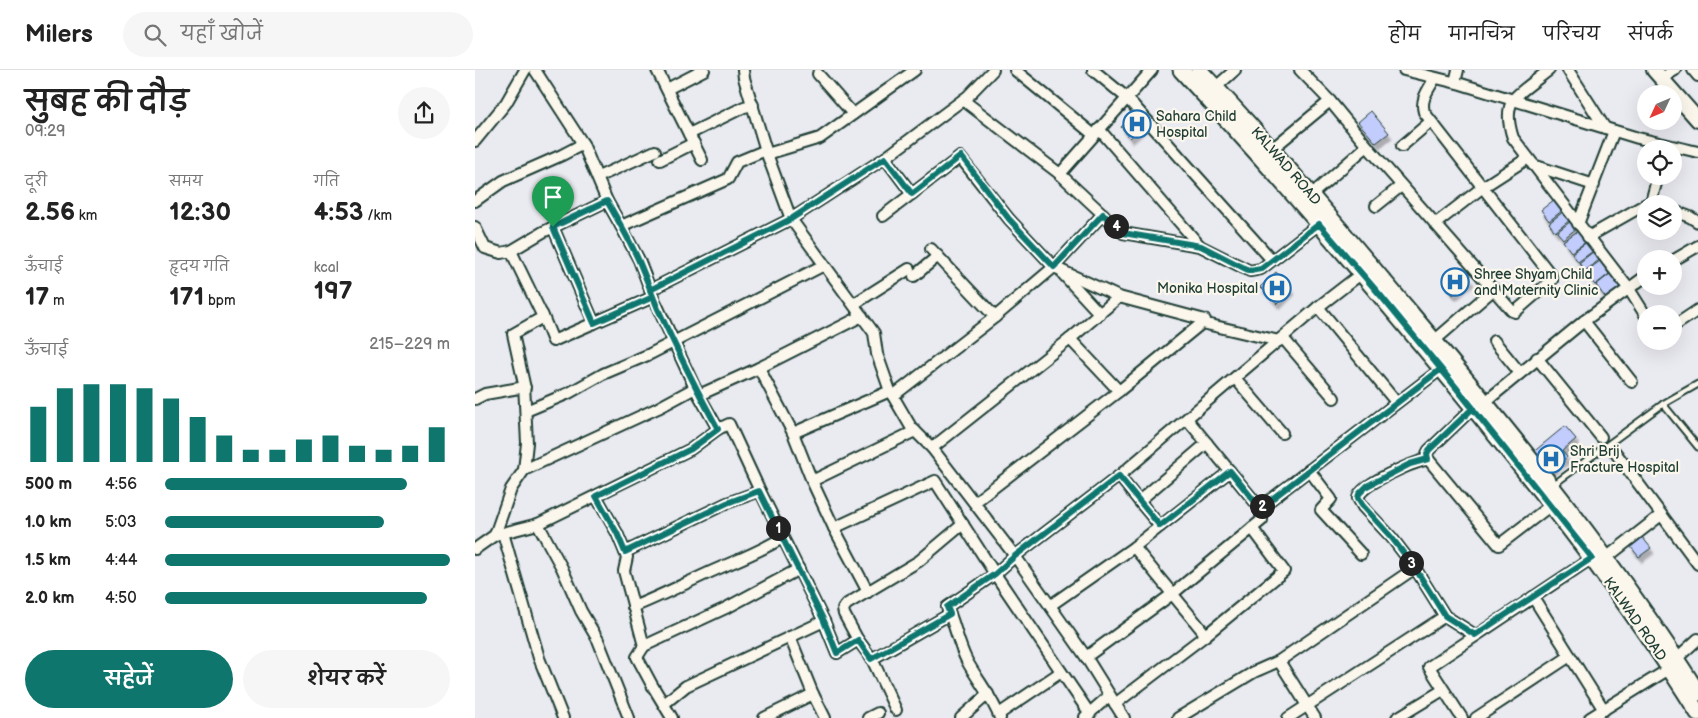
<!DOCTYPE html>
<html lang="hi">
<head>
<meta charset="utf-8">
<style>
	body { margin:0; font-family:"Balsamiq Sans","Playpen Sans Deva",sans-serif; background:#f6f6f6; color:#222; height:100vh; display:flex; flex-direction:column; font-size:19px; white-space:nowrap }
	* { box-sizing:border-box; margin:0 }
	p { font-size:16px; color:#767676 }
	.icon { flex:none; width:28px; height:28px; fill:none; stroke:currentColor; stroke-width:2; stroke-linecap:round; stroke-linejoin:round }
	.map { position:relative; flex:1; overflow:hidden }
	.details { display:flex; flex-direction:column; background:#fff; width:475px }
	.details>* { flex:none }
	.needle { width:32px; rotate:226deg }
	.controls { position:absolute; left:1162px; top:15px; display:grid; gap:10px }
	.controls a { display:grid; place-items:center; width:45px; height:45px; border-radius:50%; background:#fff; box-shadow:0 5px 20px #0002; font-size:25px }
	.pin { position:absolute; display:grid; place-items:center; width:42px; height:42px; color:#fff; margin:-51px -21px; border-radius:50% 50% 50% 0; rotate:-45deg; box-shadow:0 0 5px #0007 }
	.pin .icon { rotate:45deg }
	.km { position:absolute; width:25px; height:25px; margin:-12px; border-radius:50%; background:#222; color:#fff; font-size:14px; line-height:25px; text-align:center }
	.round { display:grid; place-items:center; flex:none; width:52px; height:52px; border-radius:26px; background:#f6f6f6 }
	.head { display:flex; align-items:center; justify-content:space-between; height:85px; padding:0 25px }
	h1 { font-size:28px; font-weight:600; line-height:38px }
	.stats { display:grid; grid-template-columns:repeat(3,1fr); gap:8px; height:85px; padding:5px 25px }
	.stats div { display:grid; align-content:center }
	.stats b { font-size:25px; font-weight:600 }
	.stats small { font-size:14px; font-weight:400 }
	.stats p { font-size:14px }
	.chart { height:140px; padding:10px 25px }
	.chart p { display:flex; justify-content:space-between }
	.chart svg { width:100%; height:90px; margin-top:5px; stroke:#0f766e; stroke-width:6 }
	.cta { display:flex; gap:10px; margin-top:auto; padding:10px 25px }
	.cta a { flex:1; height:58px; border-radius:30px; background:#0f766e; color:#fff; font-size:20px; font-weight:600; line-height:58px; text-align:center }
	.cta a+a { background:#f6f6f6; color:#222 }
	ul { padding:0 25px; list-style:none; font-size:16px }
	li { display:grid; grid-template-columns:80px 60px 1fr; align-items:center; height:38px }
	li i { height:12px; border-radius:6px; background:#0f766e }
	header { display:flex; align-items:center; gap:30px; box-sizing:border-box; height:70px; padding:0 25px; background:#fff; border-bottom:1px solid #e0e0e0 }
	header strong { font-size:24px }
	nav { display:flex; gap:28px; margin-inline-start:auto; font-size:18px }
	.search { width:350px; height:45px; background:#f6f6f6; display:flex; align-items:center; gap:12px; box-sizing:border-box; padding:0 18px; border-radius:28px; color:#767676; font-size:19px }
	main { display:flex; flex:1; min-height:0 }
	.map>svg:first-child { display:block }
</style>
</head>
<body>
<header>
<strong>Milers</strong>
<div class="search"><svg class="icon" aria-label="search" viewBox="0 0 24 24"><circle cx="10" cy="10" r="6"/><path d="M15 15l6 6"/></svg>यहाँ खोजें</div>
<nav><a>होम</a><a>मानचित्र</a><a>परिचय</a><a>संपर्क</a></nav>
</header>
<main>
<section class="details">
<div class="head"><div><h1>सुबह की दौड़</h1><p>09:29</p></div><a class="round"><svg class="icon" aria-label="share" viewBox="0 0 24 24"><path d="M12 15V3M7 8l5-5 5 5M5 13v7h14v-7"/></svg></a></div>
<div class="stats">
<div><p>दूरी</p><b>2.56<small> km</small></b></div>
<div><p>समय</p><b>12:30</b></div>
<div><p>गति</p><b>4:53<small> /km</small></b></div>
</div>
<div class="stats">
<div><p>ऊँचाई</p><b>17<small> m</small></b></div>
<div><p>हृदय गति</p><b>171<small> bpm</small></b></div>
<div><p>kcal</p><b>197</b></div>
</div>
<div class="chart"><p><span>ऊँचाई</span>215–229 m</p>
<svg viewBox="0 0 160 44" preserveAspectRatio="none"><path d="M5 44V17M15 44V8M25 44V6M35 44V6M45 44V8M55 44V13M65 44V22M75 44V31M85 44V38M95 44V38M105 44V33M115 44V31M125 44V36M135 44V38M145 44V36M155 44V27"/></svg>
</div>
<ul>
<li><b>500 m</b>4:56<i style="width:85%"></i></li>
<li><b>1.0 km</b>5:03<i style="width:77%"></i></li>
<li><b>1.5 km</b>4:44<i style="width:100%"></i></li>
<li><b>2.0 km</b>4:50<i style="width:92%"></i></li>
</ul>
<div class="cta"><a>सहेजें</a><a>शेयर करें</a></div>
</section>
<div class="map">
<svg width="1223" height="648" viewBox="0 0 1223 648">
	<defs>
		<filter id="shadow"><feDropShadow dx="3" dy="5.5" stdDeviation="1" flood-color="#0004"/></filter>
	</defs>
	<rect width="100%" height="100%" fill="#eaeaf1"/>
	<filter id="ink" filterUnits="userSpaceOnUse"><feTurbulence type="fractalNoise" baseFrequency=".02" numOctaves="2"/><feDisplacementMap in="SourceGraphic" scale="10" xChannelSelector="R" yChannelSelector="G"/><feConvolveMatrix kernelMatrix="1 2 1 2 8 2 1 2 1" color-interpolation-filters="sRGB"/></filter>
	<g filter="url(#ink)">
		<g fill="#c2ccfd" stroke="#1f3d34" filter="url(#shadow)">
			<path d="M896,41L914,63L901,73L883,52Z"/>
			<path d="M664,44L672,53L655,68L646,57L650,53L651,55Z"/>
			<path d="M1080,129L1088,140L1074,151L1066,140Z"/>
			<path d="M1089,141L1095,150L1080,162L1074,153Z"/>
			<path d="M1096,151L1102,158L1088,169L1082,162Z"/>
			<path d="M1103,161L1111,172L1096,182L1088,171Z"/>
			<path d="M1112,172L1118,181L1103,192L1097,183Z"/>
			<path d="M1118,182L1124,190L1110,201L1104,193Z"/>
			<path d="M1125,191L1134,204L1120,215L1110,202Z"/>
			<path d="M986,197L996,210L978,225L968,213Z"/>
			<path d="M801,202L817,219L802,234L785,217Z"/>
			<path d="M1135,204L1147,218L1132,230L1121,215Z"/>
			<path d="M1090,356L1101,369L1087,381L1092,387L1072,404L1056,384Z"/>
			<path d="M1167,467L1176,478L1164,487L1155,476Z"/>
		</g>
		<g fill="none" stroke-linecap="round" stroke-linejoin="round">
			<g stroke="#1f3d34" stroke-width="9">
				<g id="lane">
					<path d="M1188,334L1223,377"/>
					<path d="M1078,415L1188,334L1223,314"/>
				</g>
			</g>
			<g stroke="#1f3d34" stroke-width="14">
				<g id="street">
					<path d="M60,0L108,74L132,131L146,156L164,190L178,227L220,318L243,359L254,354L285,421L349,551L362,583L383,570"/>
					<path d="M182,0L227,90"/>
					<path d="M268,0L269,8L292,84L316,149L399,263L402,284L415,321L436,357L457,378L540,486L611,587L649,648"/>
					<path d="M540,0L619,65"/>
					<path d="M618,0L652,28L797,190"/>
					<path d="M825,0L855,31L892,76L836,125"/>
					<path d="M929,0L986,14L1163,68L1223,82"/>
					<path d="M1074,0C1067,6 1041,24 1038,30C1031,41 1034,56 1038,68L1154,219L1171,246"/>
					<path d="M1093,0L1130,58"/>
					<path d="M1218,0L1223,6"/>
					<path d="M343,4L378,44"/>
					<path d="M1187,8L1200,0"/>
					<path d="M980,12L983,0"/>
					<path d="M741,17L760,0"/>
					<path d="M192,19L229,0"/>
					<path d="M488,30L585,104L648,163L725,176L775,201L786,199L844,154"/>
					<path d="M624,59L725,176"/>
					<path d="M214,64L269,37L278,35"/>
					<path d="M0,71L31,33L50,0"/>
					<path d="M892,76L1037,241L1040,242L1077,210L1076,205L949,42C945,29 954,19 960,8"/>
					<path d="M927,76L955,52"/>
					<path d="M797,79L855,31"/>
					<path d="M292,84L345,68L440,0"/>
					<path d="M410,88L437,124"/>
					<path d="M185,90L219,73"/>
					<path d="M1058,95L1119,115"/>
					<path d="M585,104L677,0"/>
					<path d="M123,107L180,81"/>
					<path d="M0,131L28,111L87,85L108,74"/>
					<path d="M1176,132L1183,106"/>
					<path d="M901,136L926,116"/>
					<path d="M1199,141L1215,147L1223,152"/>
					<path d="M408,146L485,87L534,149L579,197L644,227L730,250L727,253L804,271"/>
					<path d="M960,154L1008,117L1053,88"/>
					<path d="M1103,154L1139,61"/>
					<path d="M146,156L253,109L262,92L291,80"/>
					<path d="M0,157L10,178L26,183L36,181L68,247L38,264L49,314L52,373L49,400L36,419L20,465"/>
					<path d="M78,157L119,253"/>
					<path d="M1113,167L1171,134"/>
					<path d="M456,179L520,247"/>
					<path d="M36,181L68,162L132,131"/>
					<path d="M1199,190L1223,176"/>
					<path d="M588,204L625,244"/>
					<path d="M439,206L463,186"/>
					<path d="M175,220L316,149L410,88L493,26L518,0"/>
					<path d="M379,234L434,199"/>
					<path d="M843,237L921,332"/>
					<path d="M67,244L78,271L178,227"/>
					<path d="M1109,251L1157,312"/>
					<path d="M1199,256L1223,240"/>
					<path d="M808,268L859,328"/>
					<path d="M595,269L644,321"/>
					<path d="M959,271L1018,220"/>
					<path d="M1019,271L1045,303"/>
					<path d="M1062,288L1126,367"/>
					<path d="M284,298L318,363L337,411L359,458L393,522"/>
					<path d="M760,308L807,363"/>
					<path d="M224,325L284,298L387,246"/>
					<path d="M418,326L520,247L579,197L628,144"/>
					<path d="M0,329L10,324L50,317"/>
					<path d="M1009,333L1109,251L1171,206"/>
					<path d="M998,338L954,380L952,384L953,389L1024,475L1076,435"/>
					<path d="M51,341L94,323L128,304L175,284L349,195"/>
					<path d="M318,363L415,321"/>
					<path d="M457,378L595,269L644,227"/>
					<path d="M1140,382L1223,494"/>
					<path d="M953,389C938,393 886,413 883,428L888,437L917,468L940,498L970,546L1000,565"/>
					<path d="M49,400L183,338L220,318"/>
					<path d="M834,400L856,429L846,440L886,484"/>
					<path d="M644,406L664,431L732,373"/>
					<path d="M337,411L440,361"/>
					<path d="M121,426L142,463L152,487L149,501L169,576"/>
					<path d="M664,431L685,456"/>
					<path d="M500,432L644,321L727,253"/>
					<path d="M785,438L966,299"/>
					<path d="M63,454L87,498L106,541L123,570L154,648"/>
					<path d="M359,458L460,411L520,504L615,644"/>
					<path d="M28,463L64,588L88,648"/>
					<path d="M659,477L731,565"/>
					<path d="M0,479L20,465L63,454L216,379L243,359"/>
					<path d="M150,482L252,433L285,421"/>
					<path d="M1131,488L1186,445"/>
					<path d="M1058,527L1129,640"/>
					<path d="M576,535L659,477L755,401"/>
					<path d="M158,537C183,527 207,515 231,504C257,492 283,483 307,468"/>
					<path d="M315,567L338,624L350,648"/>
					<path d="M611,587L696,525L787,450L785,438L712,349"/>
					<path d="M397,589L475,544"/>
					<path d="M1201,589L1223,569"/>
					<path d="M804,591L840,648"/>
					<path d="M189,634L211,616L349,551"/>
					<path d="M640,634L731,565L809,501L777,458"/>
					<path d="M421,640L397,589L383,570L369,544L368,539L372,534L444,491L488,454"/>
					<path d="M524,644L586,602"/>
					<path d="M610,647L634,626"/>
					<path d="M197,648L177,615L162,587L169,576L253,537L324,499"/>
					<path d="M289,648L338,624"/>
					<path d="M393,648L403,643"/>
					<path d="M486,648L513,624"/>
					<path d="M525,648C517,627 503,611 492,591C483,574 480,554 472,537L520,504L540,486L644,406L843,237L887,203"/>
					<path d="M703,648L779,602L804,591L940,498"/>
					<path d="M813,648L970,546"/>
					<path d="M922,648L968,620"/>
					<path d="M987,648L954,597L1117,488"/>
					<path d="M1001,648L1095,586"/>
					<path d="M1115,648L1194,599"/>
				</g>
			</g>
			<g stroke="#1f3d34" stroke-width="18">
				<path id="secondary" d="M1179,0L1223,50"/>
			</g>
			<g stroke="#1f3d34" stroke-width="19">
				<g id="primary">
					<path d="M706,0C800,101 890,206 978,313C1065,419 1151,527 1223,643"/>
					<path d="M724,0C798,78 866,161 935,242C1037,364 1138,488 1223,623"/>
				</g>
			</g>
			<use href="#lane" stroke="#fbf7ec" stroke-width="5"/>
			<use href="#street" stroke="#fbf7ec" stroke-width="10"/>
			<use href="#secondary" stroke="#fbf7ec" stroke-width="14"/>
			<use href="#primary" stroke="#fbf7ec" stroke-width="15"/>
		</g>
	</g>
	<g fill="none" stroke-linecap="round" stroke-linejoin="round" filter="url(#ink)">
		<g stroke="#fff" stroke-width="10">
			<path id="route" d="M78,157L132,131C143,150 154,169 163,189C170,205 176,222 183,239C202,280 221,319 243,359L216,379L121,426L142,463L150,482L252,433L284,421L349,551L362,583L383,570L396,589L475,544L472,537L520,504L540,486L644,406L685,456L755,401L785,438L966,299C1017,362 1067,425 1117,488L1000,565L970,546L940,498L917,468L888,436L883,428L884,424L892,416L935,394L953,389L952,384L954,380L998,338L906,226L844,154L786,199L775,201L726,176L648,163L628,144L579,197L534,149L486,86L437,124L410,88L316,149L175,220L178,227L119,253L78,157"/>
		</g>
		<use href="#route" stroke="#0f766e" stroke-width="6"/>
	</g>
	<defs>
		<g id="hospital-ring" transform="scale(1.4375)"><circle r="9.5" fill="#fbf7ec" stroke="#1f6fb2" stroke-width="1.5"/><path d="M-5-5h3v3.5h4V-5h3V5h-3V1.5h-4V5h-3Z" fill="#1f6fb2"/></g>
	</defs>
	<g fill-rule="evenodd">
		<use href="#hospital-ring" x="662" y="54"/>
		<use href="#hospital-ring" x="980" y="212"/>
		<use href="#hospital-ring" x="802" y="218"/>
		<use href="#hospital-ring" x="1076" y="389"/>
	</g>
	<g text-anchor="middle" dominant-baseline="central" stroke-width="4.5" stroke-linejoin="round" paint-order="stroke">
		<g font-size="14" fill="#1f3d34" stroke="#fbf7ec" text-anchor="start">
			<text x="681" y="46">Sahara Child<tspan x="681" dy="16">Hospital</tspan></text>
			<text x="999" y="204">Shree Shyam Child<tspan x="999" dy="16">and Maternity Clinic</tspan></text>
			<text x="783" y="218" text-anchor="end">Monika Hospital</text>
			<text x="1095" y="381">Shri Brij<tspan x="1095" dy="16">Fracture Hospital</tspan></text>
		</g>
		<g font-size="14" fill="#1f3d34" stroke="#fbf7ec">
			<text transform="translate(811 96) rotate(49)">KALWAD ROAD</text>
			<text transform="translate(1160 549) rotate(55)">KALWAD ROAD</text>
		</g>
	</g>
</svg>
<div class="controls">
<a><svg class="needle" viewBox="-14 -14 28 28"><path d="M0-13l5 13h-10z" fill="#e53935"/><path d="M0 13l5-13h-10z" fill="#767676"/></svg></a>
<a><svg class="icon" aria-label="locate" viewBox="0 0 24 24"><circle cx="12" cy="12" r="6"/><path d="M12 2v4M12 18v4M2 12h4M18 12h4"/></svg></a>
<a><svg class="icon" aria-label="layers" viewBox="0 0 24 24"><path d="M12 4l9 5-9 5-9-5zM3 14l9 5 9-5"/></svg></a>
<a>+</a>
<a>−</a>
</div>
<div class="pin" style="left:78px;top:157px;background:#1e9e55"><svg class="icon" aria-label="arrive" viewBox="0 0 24 24"><path d="M6 21V4h12l-3 4 3 4H6"/></svg></div>
<b class="km" style="left:303px;top:458px">1</b>
<b class="km" style="left:787px;top:436px">2</b>
<b class="km" style="left:936px;top:493px">3</b>
<b class="km" style="left:641px;top:156px">4</b>
</div>
</main>
</body>
</html>
